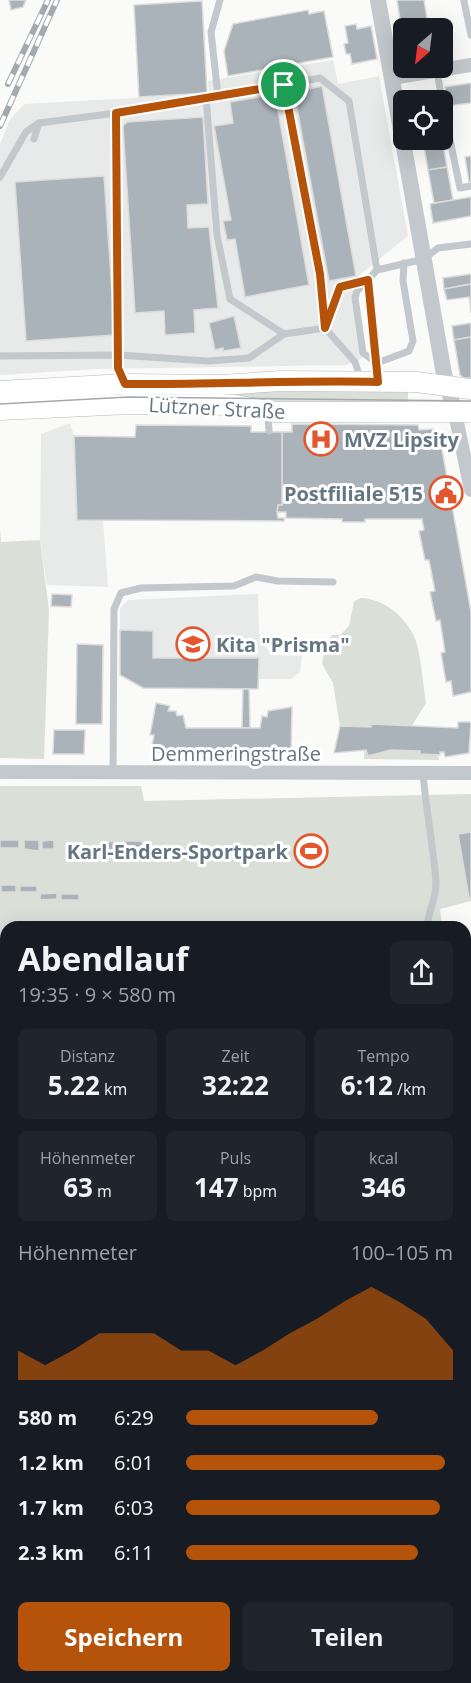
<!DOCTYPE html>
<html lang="de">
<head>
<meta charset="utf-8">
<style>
	body { margin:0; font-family:"Open Sans",sans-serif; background:#20242c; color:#f1f3f6; height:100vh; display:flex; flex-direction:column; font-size:22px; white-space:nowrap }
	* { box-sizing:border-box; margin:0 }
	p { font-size:20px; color:#9ea1a6 }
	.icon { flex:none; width:33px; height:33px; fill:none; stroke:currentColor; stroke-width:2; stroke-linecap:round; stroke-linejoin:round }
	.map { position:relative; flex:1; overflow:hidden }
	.sheet { position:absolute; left:0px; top:921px; width:471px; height:762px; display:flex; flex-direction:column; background:#171b24; border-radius:18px 18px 0 0; box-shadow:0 6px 24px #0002 }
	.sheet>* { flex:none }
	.needle { width:39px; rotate:208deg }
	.buttons { position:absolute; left:393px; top:18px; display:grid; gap:12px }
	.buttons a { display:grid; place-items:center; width:60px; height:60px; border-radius:9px; background:#171b24; box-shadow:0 6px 24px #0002; font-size:30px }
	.pin { position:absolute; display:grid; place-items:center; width:51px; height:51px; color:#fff; margin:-26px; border:3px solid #fff; border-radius:50%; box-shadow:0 2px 6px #0007 }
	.round { display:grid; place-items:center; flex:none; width:63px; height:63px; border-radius:9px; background:#20242c }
	.head { display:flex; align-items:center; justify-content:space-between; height:102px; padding:0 18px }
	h1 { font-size:33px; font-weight:700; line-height:45px }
	.stats { display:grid; grid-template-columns:repeat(3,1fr); gap:9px; height:102px; padding:6px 18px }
	.stats div { display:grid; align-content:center; border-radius:9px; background:#20242c; text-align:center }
	.stats b { font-size:26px; font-weight:700 }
	.stats small { font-size:16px; font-weight:400 }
	.stats p { font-size:16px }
	.chart { height:168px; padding:12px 18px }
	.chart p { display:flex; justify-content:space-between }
	.chart svg { width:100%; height:108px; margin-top:6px; fill:#b45309; opacity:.7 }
	.cta { display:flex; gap:12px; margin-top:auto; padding:12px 18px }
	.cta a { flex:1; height:69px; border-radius:9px; background:#b45309; color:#fff; font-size:24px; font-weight:700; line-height:69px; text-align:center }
	.cta a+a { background:#20242c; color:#f1f3f6 }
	ul { padding:0 18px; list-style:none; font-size:20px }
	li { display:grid; grid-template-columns:96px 72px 1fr; align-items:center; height:45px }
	li i { height:15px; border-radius:8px; background:#b45309 }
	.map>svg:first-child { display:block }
</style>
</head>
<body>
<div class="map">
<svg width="471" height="1683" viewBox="0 0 471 1683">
	<rect width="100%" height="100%" fill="#fafaf8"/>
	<g fill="#e8e9e9">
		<path d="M333,60L338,84L379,76L408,236L357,277L352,303L362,358L346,365L97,369L0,375V144L9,121L24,104L209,94L208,81Z"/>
		<path d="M70,423L74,436L77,519L103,520L108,587L47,585L40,540L41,434Z"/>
		<path d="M258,594L259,634L271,655L302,656L300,672L291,679H258V689L143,688L120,675V608L128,600Z"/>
	</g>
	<g fill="#dadfd7">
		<path d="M302,390L408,392V402L86,401L0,394Z"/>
		<path d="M0,529L1,542L40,540L49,610L44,759L0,758Z"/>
		<path d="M361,598C383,599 402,614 413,634C421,649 423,685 426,703L411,727L372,724L371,727L340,726L333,683L322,664L326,643L332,635H340L349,626L354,601Z"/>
		<path d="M364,750L368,756L391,750L420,751L421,754L438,755L439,760L364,759Z"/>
		<path d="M0,786H141L144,801L471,794V901L440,909L442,927H6V1601L0,1578Z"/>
		<path d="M465,1150H471V1683H27L26,1677H465Z"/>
	</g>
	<g fill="#aab3b9" stroke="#dcdcda" stroke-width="1.5">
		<path d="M9,0H26L23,7L11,10Z"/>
		<path d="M397,0H424L427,20L401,25Z"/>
		<path d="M202,1L207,93L139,97L134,5Z"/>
		<path d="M308,10L309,14L324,11L333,57L228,76L224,51L233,24Z"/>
		<path d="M427,20L429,28H404V36L401,25Z"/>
		<path d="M356,24L357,29L371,26L377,59L352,64L350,54H346L344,44L348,43L345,26Z"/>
		<path d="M471,83V103L448,106L445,87Z"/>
		<path d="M322,86L356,276L329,281L294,92Z"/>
		<path d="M275,94L309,285L245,297L235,239L227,240L223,221L231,220L214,126L233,123L230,102Z"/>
		<path d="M203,117L208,204L187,205L188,228L209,227L218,308L194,310L195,333L165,335L164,311L135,313L123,126L127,122Z"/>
		<path d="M423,140H442L447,167L428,170Z"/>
		<path d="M471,156V182H469L465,157Z"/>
		<path d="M447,167L453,200L434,203L428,170Z"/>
		<path d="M104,176L115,335L26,341L15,182Z"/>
		<path d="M471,197V216L433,223L430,204Z"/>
		<path d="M471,274V284L444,289L443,278Z"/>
		<path d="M471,284V313L469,297L447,300L444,289Z"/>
		<path d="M234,316L241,348L223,351V348L215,350L209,323Z"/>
		<path d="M471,323V337L454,340L452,326Z"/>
		<path d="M471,337V378H464L460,375L454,340Z"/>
		<path d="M292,424L418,425L419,430L434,429L436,445L441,444L471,612V692L453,696L451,681L446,682L441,653L445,652L440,620L436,621L430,592L435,591L429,560H425L419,531L424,530L422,519H365V522H342V519L286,518V512H277L278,505H282V432H292Z"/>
		<path d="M136,425L251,426V432H282V505H278L277,512L278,518H284V521L77,520L74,436L135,437Z"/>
		<path d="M52,594L72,595L71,607L51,606Z"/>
		<path d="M120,630L153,631V658H259L258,689L143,688L120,675Z"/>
		<path d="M77,644L103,645L102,724H76Z"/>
		<path d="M243,689H249L250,728H242Z"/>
		<path d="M156,703L170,706L168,711H176L177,716L183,715L186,728H260L262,716L267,717L268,711L292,707L291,754L275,751L274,757L259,754L260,752L239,751V758H205V751H184L183,756L166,757L162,753L151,751L154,735H150Z"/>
		<path d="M458,722H471L469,753L445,757L444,752H440V755L420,754V751L391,750L368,756L366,750L334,753L340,726L371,727V724L458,728Z"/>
		<path d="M54,730H85L84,754H53Z"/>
		<path d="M471,832V898H469L458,834Z"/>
		<rect x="0" y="840" width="19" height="8"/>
		<path d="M24,840H39V851L24,849Z"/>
		<path d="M54,840V849H42V841Z"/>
		<path d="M105,841L117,842V850H104Z"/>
		<rect x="124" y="841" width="18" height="8"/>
		<rect x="1" y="885" width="15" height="7"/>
		<rect x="20" y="886" width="17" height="6"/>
		<path d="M57,893V899L40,900V894Z"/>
		<rect x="61" y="894" width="18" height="6"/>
	</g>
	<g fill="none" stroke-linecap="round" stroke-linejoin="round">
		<g stroke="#b3babf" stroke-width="21">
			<g id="secondary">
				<path d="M0,391L125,384L221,385L281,381L416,382L471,389"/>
				<path d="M0,410L129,404L236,405L274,412H471"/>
			</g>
		</g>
		<g stroke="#c3c8cc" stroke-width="7">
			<path d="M464,1L471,35"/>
			<path d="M437,71L442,100"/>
			<path d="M284,85L320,78L349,101L377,270"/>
			<path d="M218,96L211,32L220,0"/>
			<path d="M206,97L217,235L230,299L284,334L325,328L340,287L367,280"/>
			<path d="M442,101L460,188L471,186"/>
			<path d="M34,139L39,123"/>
			<path d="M0,177L26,132L39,123L116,113"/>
			<path d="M367,280L378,379"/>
			<path d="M284,334L249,358L208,361L118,355L116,113L284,85L320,274L325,328L355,362L361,380"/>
			<path d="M0,356L118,355V368L124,381"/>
			<path d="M377,363L363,353L355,298L357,291L377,270L424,259L438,248L471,244"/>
			<path d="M377,363L409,351L413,341L403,281L404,263"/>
			<path d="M268,414L269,431"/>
			<path d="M113,773L114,609L121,593L141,588L234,586L256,577L278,581L333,582"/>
			<path d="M423,773C426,809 433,845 436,881C437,898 428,911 427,927"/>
			<path d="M0,1604L6,1627"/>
			<path d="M19,1677L21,1683"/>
		</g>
		<g stroke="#c3c8cc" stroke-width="14">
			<path d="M392,78L471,65"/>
			<path d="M455,413L471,490"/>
			<path d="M0,772L471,773"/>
		</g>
		<path stroke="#c3c8cc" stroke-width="16" d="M378,0L444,374L455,413"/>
		<use href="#secondary" stroke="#fff" stroke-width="20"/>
		<path stroke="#a2aab0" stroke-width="1.5" d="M0,404L128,397L471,401"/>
		<g stroke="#a2aab0" stroke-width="6">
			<g id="rail">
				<path d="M8,84L48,0"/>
				<path d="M0,126L57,0"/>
				<path d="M0,1672L3,1683"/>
			</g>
		</g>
		<use href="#rail" stroke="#fff" stroke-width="4" stroke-dasharray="11" stroke-linecap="butt"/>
	</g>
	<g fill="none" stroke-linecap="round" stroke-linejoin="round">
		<g stroke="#fff" stroke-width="12">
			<path id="route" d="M284,85L320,274L325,328L340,287L368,280L378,382C293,380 210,385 125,384L118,368L116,113Z"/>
		</g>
		<use href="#route" stroke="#b45309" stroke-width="8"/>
	</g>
	<defs>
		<g id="hospital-ring" transform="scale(1.725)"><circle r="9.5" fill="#fff" stroke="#e4572e" stroke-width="1.5"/><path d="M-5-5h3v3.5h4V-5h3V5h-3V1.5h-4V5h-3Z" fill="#e4572e"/></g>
		<g id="civic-ring" transform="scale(1.725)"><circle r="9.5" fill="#fff" stroke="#e4572e" stroke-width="1.5"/><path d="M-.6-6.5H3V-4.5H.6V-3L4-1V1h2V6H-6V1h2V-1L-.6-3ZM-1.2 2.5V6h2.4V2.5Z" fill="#e4572e"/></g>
		<g id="school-ring" transform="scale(1.725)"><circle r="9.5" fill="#fff" stroke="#e4572e" stroke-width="1.5"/><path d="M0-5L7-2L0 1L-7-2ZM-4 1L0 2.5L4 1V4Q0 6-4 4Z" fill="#e4572e"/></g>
		<g id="stadium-ring" transform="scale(1.725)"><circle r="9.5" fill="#fff" stroke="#e4572e" stroke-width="1.5"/><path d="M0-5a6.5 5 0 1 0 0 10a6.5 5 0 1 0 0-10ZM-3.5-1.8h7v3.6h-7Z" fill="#e4572e"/></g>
	</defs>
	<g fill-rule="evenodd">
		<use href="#hospital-ring" x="321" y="439"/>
		<use href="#civic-ring" x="446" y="493"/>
		<use href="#school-ring" x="193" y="644"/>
		<use href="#stadium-ring" x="311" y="851"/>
	</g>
	<g text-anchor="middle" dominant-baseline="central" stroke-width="6" stroke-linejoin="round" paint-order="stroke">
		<g font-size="20" fill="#657683" stroke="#fff">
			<text transform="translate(217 408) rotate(3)">Lützner Straße</text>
			<text x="236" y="753">Demmeringstraße</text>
		</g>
		<g font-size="20" font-weight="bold" fill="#657683" stroke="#fff" text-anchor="start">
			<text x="344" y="439">MVZ Lipsity</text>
			<text x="423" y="493" text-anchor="end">Postfiliale 515</text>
			<text x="216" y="644">Kita "Prisma"</text>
			<text x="288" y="851" text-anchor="end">Karl-Enders-Sportpark</text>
		</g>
	</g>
</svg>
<div class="buttons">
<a><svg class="needle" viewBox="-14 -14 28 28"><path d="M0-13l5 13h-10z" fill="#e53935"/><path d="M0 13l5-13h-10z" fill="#9ea1a6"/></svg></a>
<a><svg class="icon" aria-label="locate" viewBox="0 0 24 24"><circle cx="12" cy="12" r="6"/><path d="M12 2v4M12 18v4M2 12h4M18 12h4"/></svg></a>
</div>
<div class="pin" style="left:284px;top:85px;background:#1e9e55"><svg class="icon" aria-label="arrive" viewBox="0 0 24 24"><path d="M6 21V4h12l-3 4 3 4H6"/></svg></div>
<section class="sheet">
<div class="head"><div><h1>Abendlauf</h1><p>19:35 · 9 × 580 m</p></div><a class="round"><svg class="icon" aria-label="share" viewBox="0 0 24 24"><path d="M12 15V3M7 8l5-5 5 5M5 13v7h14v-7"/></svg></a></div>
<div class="stats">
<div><p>Distanz</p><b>5.22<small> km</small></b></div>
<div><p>Zeit</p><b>32:22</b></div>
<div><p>Tempo</p><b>6:12<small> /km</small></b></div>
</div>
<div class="stats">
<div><p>Höhenmeter</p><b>63<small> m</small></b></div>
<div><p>Puls</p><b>147<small> bpm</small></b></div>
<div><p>kcal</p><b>346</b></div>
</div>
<div class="chart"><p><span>Höhenmeter</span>100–105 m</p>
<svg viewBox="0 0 160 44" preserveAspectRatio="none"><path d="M0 44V32L10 38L20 32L30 25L40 25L50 25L60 32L70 32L80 38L90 32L100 25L110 19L120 12L130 6L140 12L150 19L160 32V44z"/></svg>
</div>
<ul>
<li><b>580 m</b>6:29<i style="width:72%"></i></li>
<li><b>1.2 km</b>6:01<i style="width:97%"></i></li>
<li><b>1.7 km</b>6:03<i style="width:95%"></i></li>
<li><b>2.3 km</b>6:11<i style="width:87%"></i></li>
</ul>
<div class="cta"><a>Speichern</a><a>Teilen</a></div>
</section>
</div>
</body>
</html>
